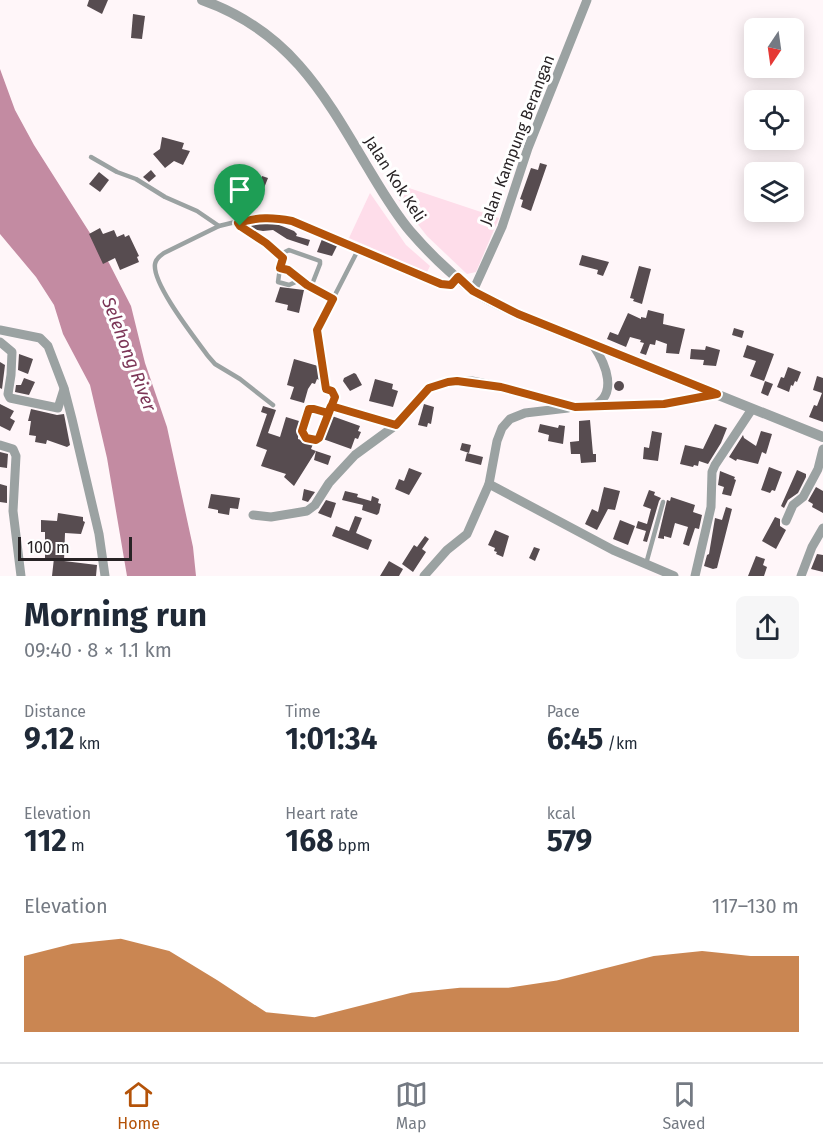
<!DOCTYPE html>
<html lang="en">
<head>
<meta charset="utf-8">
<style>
	body { margin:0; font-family:"Fira Sans",sans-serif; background:#f6f6f7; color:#1f2937; height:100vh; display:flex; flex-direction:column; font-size:22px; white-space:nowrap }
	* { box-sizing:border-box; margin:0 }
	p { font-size:20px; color:#747a83 }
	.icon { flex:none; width:33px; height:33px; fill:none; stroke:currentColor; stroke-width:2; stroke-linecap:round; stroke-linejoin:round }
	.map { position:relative; height:576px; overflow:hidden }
	.panel { display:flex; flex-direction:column; background:#fff; flex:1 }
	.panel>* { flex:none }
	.needle { width:39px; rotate:193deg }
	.buttons { position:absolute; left:744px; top:18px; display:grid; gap:12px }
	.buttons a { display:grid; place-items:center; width:60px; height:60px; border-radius:9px; background:#fff; box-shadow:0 3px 15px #0003; font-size:30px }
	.scale { position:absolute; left:18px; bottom:15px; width:114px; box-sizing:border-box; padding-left:6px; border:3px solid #282325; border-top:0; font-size:16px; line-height:21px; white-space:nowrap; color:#282325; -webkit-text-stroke:4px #fff; paint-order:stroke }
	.pin { position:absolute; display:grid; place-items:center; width:51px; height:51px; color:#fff; margin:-62px -26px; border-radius:50% 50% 50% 0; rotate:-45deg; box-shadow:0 0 6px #0007 }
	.pin .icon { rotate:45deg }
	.round { display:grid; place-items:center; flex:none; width:63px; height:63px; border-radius:9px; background:#f6f6f7 }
	.summary { display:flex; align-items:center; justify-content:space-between; height:102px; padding:0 24px }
	h1 { font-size:33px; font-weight:700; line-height:45px }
	.figures { display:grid; grid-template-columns:repeat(3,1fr); gap:9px; height:102px; padding:6px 24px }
	.figures div { display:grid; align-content:center }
	.figures b { font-size:30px; font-weight:700 }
	.figures small { font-size:16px; font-weight:400 }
	.figures p { font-size:16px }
	.chart { height:168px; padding:12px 24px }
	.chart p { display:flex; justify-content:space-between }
	.chart svg { width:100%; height:108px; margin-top:6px; fill:#b45309; opacity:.7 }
	.tab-bar { display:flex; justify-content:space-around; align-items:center; height:84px; border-top:2px solid #e0e1e3; background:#fff; font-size:16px; color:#747a83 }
	.tab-bar a { display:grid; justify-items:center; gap:3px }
	.tab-bar .current { color:#b45309 }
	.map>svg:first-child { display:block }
</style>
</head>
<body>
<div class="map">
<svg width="823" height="576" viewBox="0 0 823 576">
	<rect width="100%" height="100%" fill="#fff6f9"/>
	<g fill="#feddea">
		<path d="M403,186L499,218L476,272L467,274L427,236L398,199Z"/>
		<path d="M370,193L406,245L430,266L427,272L349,238Z"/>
	</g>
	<path fill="#c38ba2" d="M0,69L15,110L34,145L109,263L131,306L145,363L167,427L193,547L196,576H127L107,458L90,385L63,334L54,305L36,277L0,234Z"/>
	<g fill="#574c50">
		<path d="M89,0H108L102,14L87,6Z"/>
		<path d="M133,14L145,16L142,39L131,38Z"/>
		<path d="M162,137L184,143L182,149L190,151L183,165L174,161L165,168L153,154L160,149Z"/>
		<path d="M540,163L547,165L531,211L521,207L523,200L520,199L531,168L538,170Z"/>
		<path d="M151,170L156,176L149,182L143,177Z"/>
		<path d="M99,172L109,180L100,192L89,184Z"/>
		<path d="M262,176L268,178L264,188L258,186Z"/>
		<path d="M261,222H272L294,231L297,234L296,236L310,240L308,246L287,239L273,230L263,231L251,229V223Z"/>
		<path d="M100,228L103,234L114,230L117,237L124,234L125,237L129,235L139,256L137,257L139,262L120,270L115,258L103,264L89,234Z"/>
		<path d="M322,239L337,246L332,256L317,252Z"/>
		<path d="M582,255L609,262L603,276L597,274L598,270L579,265Z"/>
		<path d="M639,266L651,269L642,304L633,301L634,299L630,298Z"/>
		<path d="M280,287L304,290L299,313L287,310L288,305L275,302Z"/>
		<path d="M648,310L664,314L663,324L685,329L679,354L666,353L667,344L656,340L655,345L650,344L646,355L640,353L644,343L640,342L641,340L630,337L626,347L607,339L610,332L618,335L628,313L641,319V317L646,318Z"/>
		<path d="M734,328L744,331L742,338L732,335Z"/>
		<path d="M747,345L774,354L764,381L750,376L756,361L743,357Z"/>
		<path d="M706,346L720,350L716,366L703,365L704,360L690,359L691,349L705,350Z"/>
		<path d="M19,354L33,359L28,374L18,370Z"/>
		<path d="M294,359L318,366L319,380L317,379L315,384L312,383L308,389L304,403L290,399L294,387L287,385Z"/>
		<path d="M0,362L5,365L2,389L0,388Z"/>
		<path d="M788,367L801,372L797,382L795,381L793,386L791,385L789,392L777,387L781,377L784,378Z"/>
		<path d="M354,373L356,374L362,385L350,391L343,381L344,378Z"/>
		<path d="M817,376L823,378V422L809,417L814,405L817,406L822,393L813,390Z"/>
		<path d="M24,378L35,382L29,395L15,392L16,385H21Z"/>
		<path d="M375,379L393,384L392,389L398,391L393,407L369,401Z"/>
		<circle cx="619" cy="386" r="5"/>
		<path d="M765,381L773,384L768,396L761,393Z"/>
		<path d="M0,404L14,411L10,418L15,421L10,431L0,426Z"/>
		<path d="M424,404L434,407L431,424L428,423L427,427L418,425Z"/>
		<path d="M263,406L276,410L268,433L280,437L286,417L299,421L298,439L313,444L311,449L316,451L294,486L284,477L286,474L261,466L267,450L256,446L267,414L261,412Z"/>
		<path d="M31,409L57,415L64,414L70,445L67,447L47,440L46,444L35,442L36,436L29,435L31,421H28Z"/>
		<path d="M332,416L360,426L358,431L361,432L358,439L355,438L351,449L323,439Z"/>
		<path d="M590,420L593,454H596V462L581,463L580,454H571L570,442L579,441V421Z"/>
		<path d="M540,424L558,428L559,425L565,426L563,444L548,441L549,435L538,432Z"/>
		<path d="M715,424L727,428L721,443L708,464L699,461L698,466L694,465L693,467L680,464L685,445L703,449Z"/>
		<path d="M652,431L662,433L658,461L643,459L644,447L649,448Z"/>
		<path d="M761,431L772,434L766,454L762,452L758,464L737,459L736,461L729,457L743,435L744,438L756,446Z"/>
		<path d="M462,443L471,445L469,453L460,450Z"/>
		<path d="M316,451L331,456L328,465L314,460Z"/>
		<path d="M0,452L8,454L7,468L0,467Z"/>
		<path d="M467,453L483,457L481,465L465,461Z"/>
		<path d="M769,467L782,472L775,491L772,490L770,493L761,490Z"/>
		<path d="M409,468L422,473L409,495L395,489L399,479L404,481Z"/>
		<path d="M797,470L806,474V477L798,493L788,500L784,508L781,506Z"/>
		<path d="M720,471L735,477L734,479L736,480L731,496L722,494L724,487L718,485Z"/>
		<path d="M0,484L7,486V503L0,502Z"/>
		<path d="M604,487L620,491L615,510L608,509L597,530L585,524L592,509L598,512Z"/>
		<path d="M816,487L823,491V513L812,507L813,504L808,501Z"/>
		<path d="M304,489L315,492L308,502L302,500Z"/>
		<path d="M649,490L655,492L654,495L661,498L659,501L647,542L643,541L646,531L636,528L638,521L647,524L651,509L643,506Z"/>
		<path d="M345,491L358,494L357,497L371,501L372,496L379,499L378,503L381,504L379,513L377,515L362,510L363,505L342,500Z"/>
		<path d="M211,494L240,498L238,509L230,508L229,515L218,513V510L208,508Z"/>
		<path d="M671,497L695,505L693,512L702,515L699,529L695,528L689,546L683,544L688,527L675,523L671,538L664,536V539L658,538L667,500L670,501Z"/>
		<path d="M326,500L336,503L331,518L318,513Z"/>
		<path d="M726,507L732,509L717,568L713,569L704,566L707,555L709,554L715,518L722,520Z"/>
		<path d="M58,513L83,517V521L85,522L81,534L65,533L64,561L97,565L96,576H52L54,558H45V532H41V520L57,521Z"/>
		<path d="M355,516L362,518L356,533L372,540L368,550L332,536L336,526L349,531Z"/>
		<path d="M775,517L780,519V526L786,530L776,549L762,541Z"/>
		<path d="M620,520L635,526L628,545L613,539Z"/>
		<path d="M495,530L509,536L503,557L496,554L497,552L494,551L495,548L488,545Z"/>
		<path d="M425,536L429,539L422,549L426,552L413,572L402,564L414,545L417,547Z"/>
		<path d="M534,547L540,549L535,561L529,558Z"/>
		<path d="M817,554L823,555V572L811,569Z"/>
		<path d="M756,556L765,559L763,565L767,567L764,576H748Z"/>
		<path d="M389,561L403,569L399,576H380Z"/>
	</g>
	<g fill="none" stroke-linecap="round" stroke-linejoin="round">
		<g stroke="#9ba2a2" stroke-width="4.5">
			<path d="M91,157L117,172L136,179L165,197L197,211L219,226"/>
			<path d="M238,223L246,231L266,243L283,258"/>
			<path d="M280,268L278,282L289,285L300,280"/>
			<path d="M311,287L320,264V261L289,250L285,252L280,268L288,270L307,285L333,299"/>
			<path d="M273,405L240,379L215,364L208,356C195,338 152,284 155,264C156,258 160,256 164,253L219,226L256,217H273L303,225L441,284L451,285L457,279"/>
			<path d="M331,406L335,397L332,391L326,389L317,330L358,250"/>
			<path d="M328,413L314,409L308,411L302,431L304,437L313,440L319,438L331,406L396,425"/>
			<path d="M646,564L663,502"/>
		</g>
		<g stroke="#9ba2a2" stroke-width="9">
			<path d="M473,291L502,227L528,148L587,0"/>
			<path d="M0,330L40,338L48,346L64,388L72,419L99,534L105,576"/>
			<path d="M0,342L12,352L11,375L8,394L10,398L58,408L64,389"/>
			<path d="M592,407C619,395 606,364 593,345"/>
			<path d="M0,445L13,449L16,456L13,511L21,576"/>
			<path d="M489,484L613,550L674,576"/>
			<path d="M253,515L271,517L307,511L315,505L329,483L355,455L396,425L429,389L448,382L472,381L501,387L575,407L664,404L717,394"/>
			<path d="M786,521L793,505L803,497L818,469L823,449"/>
			<path d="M424,576L447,550L467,534L489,484L497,441L502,428L510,419L525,413L568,408"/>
			<path d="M695,576L711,507L712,472L715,465L752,409"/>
			<path d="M801,576L812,547L823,528"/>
		</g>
		<path stroke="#9ba2a2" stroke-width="10" d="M202,0C287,30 322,90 365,163C379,186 393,211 410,231C428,252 451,274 473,291C487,300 503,307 517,314L823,437"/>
	</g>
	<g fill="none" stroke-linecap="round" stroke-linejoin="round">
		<g stroke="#fff" stroke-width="12">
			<path id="route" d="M240,226L266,243L283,258L280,268L288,270L307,285L333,299L317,330L326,389L332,391L335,397L319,438L316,440L306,438L302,431L309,409H314L328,413L331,406L396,425L429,388L448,382L457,381L501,387L575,407L664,404L717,394L518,314L473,291L458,277L451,285L441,284L292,221C272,217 258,217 238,223L240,226"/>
		</g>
		<use href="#route" stroke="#b45309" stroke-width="8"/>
	</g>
	<g text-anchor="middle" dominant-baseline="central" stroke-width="6" stroke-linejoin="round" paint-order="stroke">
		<g font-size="16" fill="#282325" stroke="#fff">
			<text transform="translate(517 140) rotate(-69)">Jalan Kampung Berangan</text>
			<text transform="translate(395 179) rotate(57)">Jalan Kok Keli</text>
		</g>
		<g font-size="18" font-style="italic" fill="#7c3657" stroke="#fff">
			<text transform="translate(129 354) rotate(69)">Selehong River</text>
		</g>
	</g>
</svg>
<div class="buttons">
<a><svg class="needle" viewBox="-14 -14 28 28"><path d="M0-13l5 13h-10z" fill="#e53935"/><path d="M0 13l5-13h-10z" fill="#747a83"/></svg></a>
<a><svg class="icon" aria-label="locate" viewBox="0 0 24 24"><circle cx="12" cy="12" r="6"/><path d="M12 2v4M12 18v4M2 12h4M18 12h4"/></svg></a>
<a><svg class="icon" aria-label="layers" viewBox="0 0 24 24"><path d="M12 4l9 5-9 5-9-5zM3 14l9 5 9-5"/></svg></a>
</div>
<div class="scale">100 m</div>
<div class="pin" style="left:240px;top:226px;background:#1e9e55"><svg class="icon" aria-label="arrive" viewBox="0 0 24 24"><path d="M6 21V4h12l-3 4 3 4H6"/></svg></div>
</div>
<section class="panel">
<div class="summary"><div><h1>Morning run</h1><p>09:40 · 8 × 1.1 km</p></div><a class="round"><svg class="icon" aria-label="share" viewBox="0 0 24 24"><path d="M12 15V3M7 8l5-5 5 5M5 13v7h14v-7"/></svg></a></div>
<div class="figures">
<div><p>Distance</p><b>9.12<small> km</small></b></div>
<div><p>Time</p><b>1:01:34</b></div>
<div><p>Pace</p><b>6:45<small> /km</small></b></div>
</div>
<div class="figures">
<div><p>Elevation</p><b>112<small> m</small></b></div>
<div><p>Heart rate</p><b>168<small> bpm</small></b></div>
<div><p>kcal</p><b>579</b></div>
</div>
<div class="chart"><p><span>Elevation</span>117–130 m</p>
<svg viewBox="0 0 160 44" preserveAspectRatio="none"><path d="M0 44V13L10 8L20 6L30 11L40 23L50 36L60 38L70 33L80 28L90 26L100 26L110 23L120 18L130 13L140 11L150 13L160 13V44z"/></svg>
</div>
</section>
<nav class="tab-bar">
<a class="current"><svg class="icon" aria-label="home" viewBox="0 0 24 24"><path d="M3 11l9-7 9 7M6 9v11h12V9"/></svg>Home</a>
<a><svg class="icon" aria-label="map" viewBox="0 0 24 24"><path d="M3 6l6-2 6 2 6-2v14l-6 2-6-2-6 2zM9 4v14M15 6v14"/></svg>Map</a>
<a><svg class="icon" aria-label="saved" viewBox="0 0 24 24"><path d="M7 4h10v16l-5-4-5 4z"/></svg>Saved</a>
</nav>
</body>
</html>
